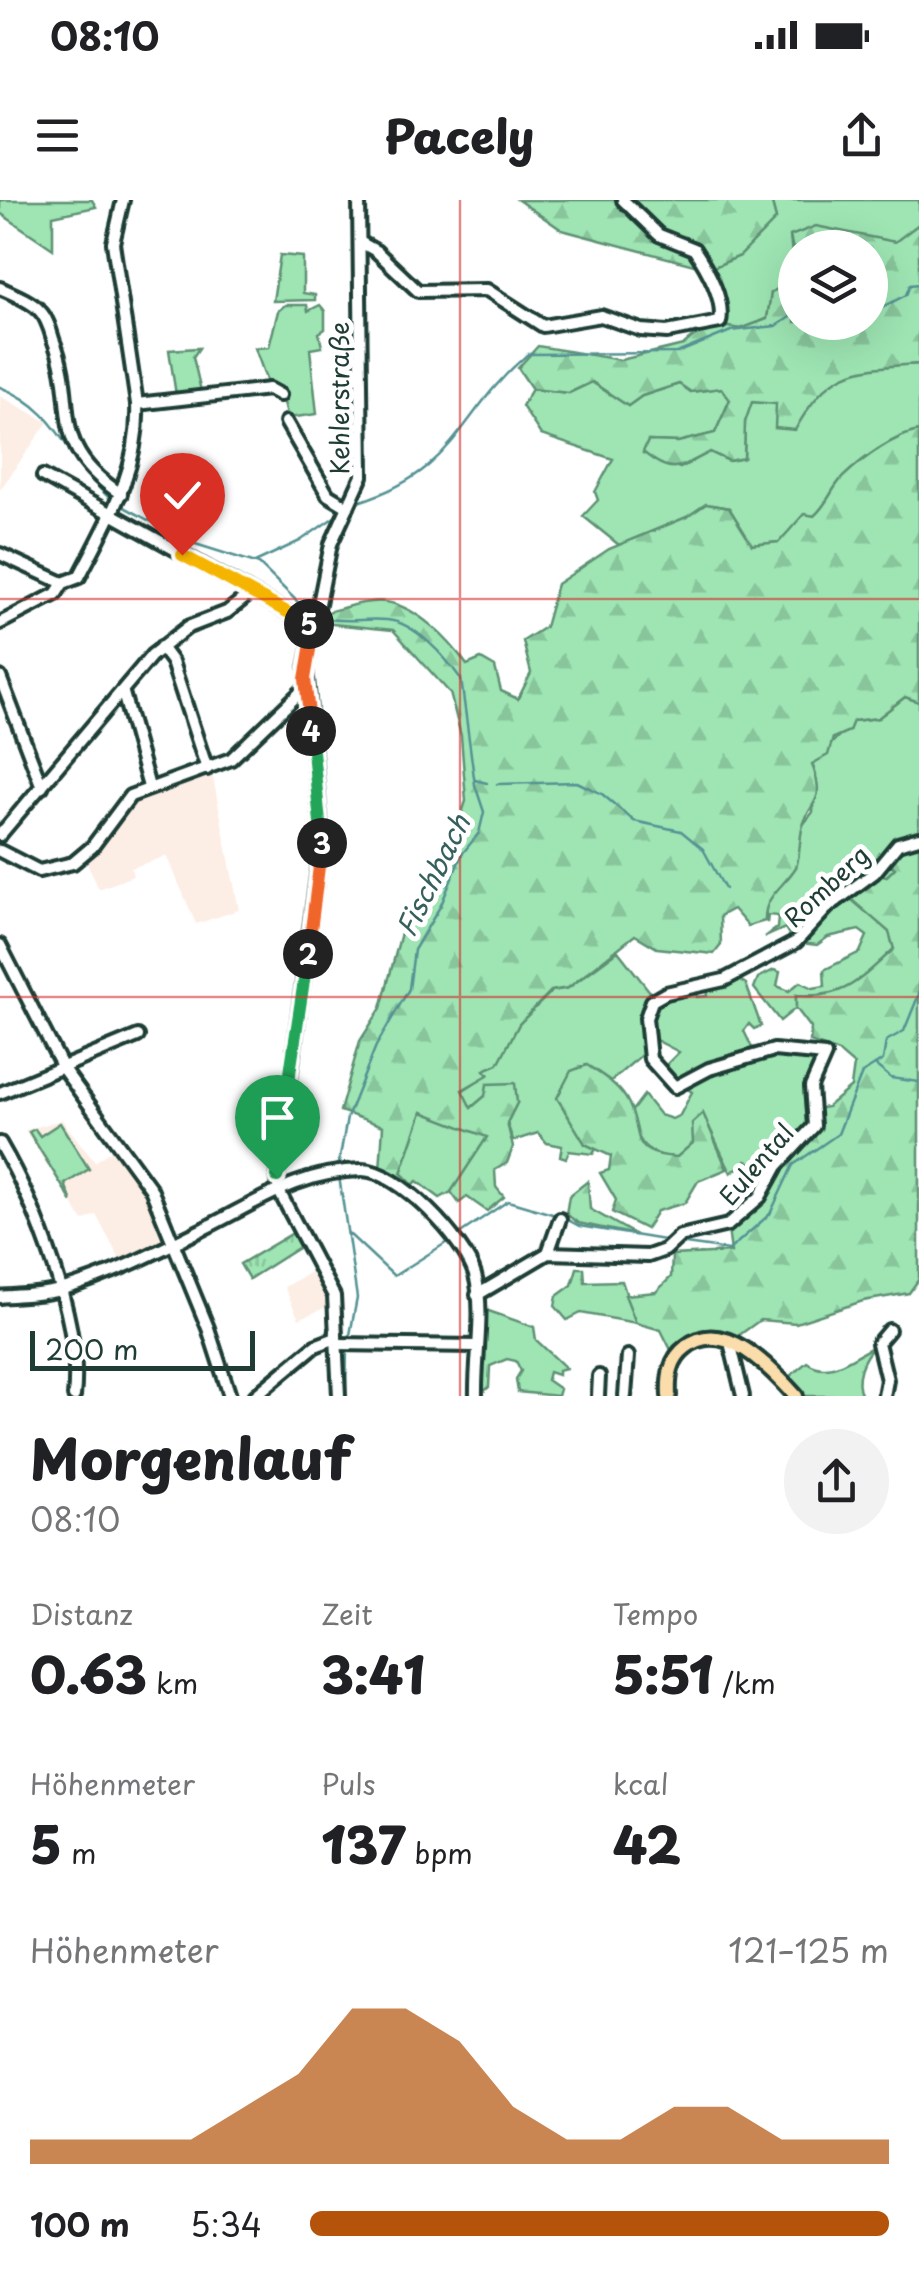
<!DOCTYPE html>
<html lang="de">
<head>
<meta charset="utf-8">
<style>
	body { margin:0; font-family:"Playpen Sans",sans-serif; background:#f2f2f2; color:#202124; height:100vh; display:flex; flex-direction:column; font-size:38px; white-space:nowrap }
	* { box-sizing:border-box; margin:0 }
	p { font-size:32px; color:#757577 }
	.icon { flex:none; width:55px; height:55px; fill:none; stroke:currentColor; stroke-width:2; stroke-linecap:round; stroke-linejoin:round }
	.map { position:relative; height:1196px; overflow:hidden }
	.side { display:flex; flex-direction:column; background:#fff; flex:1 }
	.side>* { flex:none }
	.controls { position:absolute; left:778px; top:30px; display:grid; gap:20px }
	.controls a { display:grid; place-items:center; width:110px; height:110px; border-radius:50%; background:#fff; box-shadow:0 10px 40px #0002; font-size:50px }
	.scale { position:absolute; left:30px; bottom:25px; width:225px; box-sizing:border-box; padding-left:10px; border:5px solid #1f3d34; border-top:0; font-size:28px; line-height:35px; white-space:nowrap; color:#1f3d34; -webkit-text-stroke:8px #fff; paint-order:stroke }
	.pin { position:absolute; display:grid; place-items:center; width:85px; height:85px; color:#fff; margin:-102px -42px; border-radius:50% 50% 50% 0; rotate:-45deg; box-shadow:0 0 10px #0007 }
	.pin .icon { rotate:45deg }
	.km { position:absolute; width:50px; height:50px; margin:-25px; border-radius:50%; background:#222; color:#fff; font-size:28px; line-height:50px; text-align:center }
	.round { display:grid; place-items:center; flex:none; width:105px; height:105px; border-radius:52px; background:#f2f2f2 }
	.overview { display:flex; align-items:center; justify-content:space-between; height:170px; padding:0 30px }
	h1 { font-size:55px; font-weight:800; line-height:75px }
	.figures { display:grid; grid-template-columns:repeat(3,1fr); gap:15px; height:170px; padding:10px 30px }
	.figures div { display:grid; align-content:center }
	.figures b { font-size:50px; font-weight:800 }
	.figures small { font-size:28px; font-weight:400 }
	.figures p { font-size:28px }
	.chart { height:280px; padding:20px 30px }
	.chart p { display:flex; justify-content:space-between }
	.chart svg { width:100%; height:180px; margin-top:10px; fill:#b45309; opacity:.7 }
	ul { padding:0 30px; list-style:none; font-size:32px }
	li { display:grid; grid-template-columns:160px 120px 1fr; align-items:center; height:75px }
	li i { height:25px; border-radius:12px; background:#b45309 }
	.status { display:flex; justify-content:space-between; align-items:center; height:70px; padding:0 50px; background:#fff; direction:ltr }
	.status svg { height:28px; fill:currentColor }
	header { display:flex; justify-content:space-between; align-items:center; height:130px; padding:0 30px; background:#fff; font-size:45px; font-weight:800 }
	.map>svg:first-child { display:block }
</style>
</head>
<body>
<div class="status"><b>08:10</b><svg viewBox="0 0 49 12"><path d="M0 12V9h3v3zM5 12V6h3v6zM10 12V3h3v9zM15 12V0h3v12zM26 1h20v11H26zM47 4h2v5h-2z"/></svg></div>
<header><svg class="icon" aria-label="menu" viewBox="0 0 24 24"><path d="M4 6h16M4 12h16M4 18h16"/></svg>Pacely<svg class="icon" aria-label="share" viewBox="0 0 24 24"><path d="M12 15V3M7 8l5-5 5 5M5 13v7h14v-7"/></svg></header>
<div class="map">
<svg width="919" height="1196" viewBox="0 0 919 1196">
	<defs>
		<pattern id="forest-firs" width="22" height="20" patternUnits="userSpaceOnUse" patternTransform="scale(2.5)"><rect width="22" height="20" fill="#9ee5b3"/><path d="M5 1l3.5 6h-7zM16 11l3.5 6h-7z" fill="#88c59b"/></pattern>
		<pattern id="park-tufts" width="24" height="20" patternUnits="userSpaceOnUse" patternTransform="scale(2.5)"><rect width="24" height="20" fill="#9ee5b3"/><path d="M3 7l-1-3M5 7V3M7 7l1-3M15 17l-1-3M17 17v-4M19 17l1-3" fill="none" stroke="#88c59b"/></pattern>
	</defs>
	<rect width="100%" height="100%" fill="#fff"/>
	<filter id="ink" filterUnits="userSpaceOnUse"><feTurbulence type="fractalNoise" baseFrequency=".01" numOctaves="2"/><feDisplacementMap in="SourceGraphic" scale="20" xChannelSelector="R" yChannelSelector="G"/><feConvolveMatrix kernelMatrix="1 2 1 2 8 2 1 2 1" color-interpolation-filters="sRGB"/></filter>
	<g filter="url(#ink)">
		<g fill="#fdeee5">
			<path d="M0,196L48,222L0,290Z"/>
			<path d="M212,572L239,710L196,724L167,656L131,668L133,676L99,689L85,659L121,611L146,592Z"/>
			<path d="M62,920L95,962L114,948L147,995L163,1035L158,1044L120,1060L96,1015L83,1021L25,930Z"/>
			<path d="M314,1070L329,1106L299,1119L284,1087Z"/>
		</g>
		<g fill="#9ee5b3" stroke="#5e9174" stroke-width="2.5">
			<path d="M0,0H92L96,7L53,16V49L0,13Z"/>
			<path d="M771,0H919V24L896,42L790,36L795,81L772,92L767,119L741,129L721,126L727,117L709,69L740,56L776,19Z"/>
			<path d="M280,55L303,57V93L315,95V100L273,101Z"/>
			<path d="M285,105H307L308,111L320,105L325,111V129L319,133L322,147L310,149L317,214L288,218L281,191L268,185L255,148L269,147L278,111Z"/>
			<path d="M199,148L193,157L201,191L176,195L169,150Z"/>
			<path d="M919,164V231C893,236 862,258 843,278C831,289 828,304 814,316L804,314L780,342L752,345L729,308L706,304L687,317L619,345L583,316L598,300L595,292L613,259L541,235L522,206L532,189L569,193L592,182L628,206L642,196L679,184L691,192L721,188L730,199L715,233L678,242L648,241L643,253L680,268L710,252L729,261L744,258L745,222L751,202C810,206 810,187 855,169C873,162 900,166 919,164Z"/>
			<path d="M905,497L919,502V643L903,644L888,662L895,668L887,676L877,677L864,707L889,732L894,749C857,782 847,799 796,795V808L780,821L754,788L758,778L774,770L780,772L777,786L789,791L800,782L813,788L825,786L824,770L860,752L867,736L859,730L828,737L817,745L793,742L785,728L765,737L777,728L778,716L768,715L767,723L765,708L775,688L796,667L802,626L813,612L816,575L812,564L853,521L878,518Z"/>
			<path d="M618,751L654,797L696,789L697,797L707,796L706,788L740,780L746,784L761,826L754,829L749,824L744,831L755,854H819L807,901L817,917L778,972L746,961L731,973L703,914L693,943L676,958C644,954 637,943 631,912L644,895L660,915L672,919L680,915L692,892L660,871L679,852L650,837L645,852L611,881L586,866L585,944L596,949L593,954L569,951L566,958L560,956L562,946L547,943L538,933L513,941L507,923L517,903L485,896L471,908L462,891L488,874L483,870L498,863L519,824L552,791L568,788Z"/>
			<path d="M422,911L488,937L451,992L440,998L417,981L413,985L401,973Z"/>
			<path d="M60,923L89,969L65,984L72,1002L29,932L35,929L40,936Z"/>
			<path d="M577,1068H584L585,1082L622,1081L636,1123L581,1113L567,1120L555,1106L557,1096L572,1085Z"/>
			<path d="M480,1108L534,1127L536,1140L566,1168L558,1170V1175L549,1172L547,1180L560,1189L558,1196L518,1192L516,1179L521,1171L516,1161L507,1159L490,1166L489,1187L479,1196Z"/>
			<path d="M875,1146C863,1156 853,1179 862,1196H802L790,1176L807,1162C830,1179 852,1156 875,1146Z"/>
		</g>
		<g fill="url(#forest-firs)" stroke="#5e9174" stroke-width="2.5">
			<path d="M518,0H771L776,19L740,56L709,69L562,30Z"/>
			<path d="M919,24V164C852,169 830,168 795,230L775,228L776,204L752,202L745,222L744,258L729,261L710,252C679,268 672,276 643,252L648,241L678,242L715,233L730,200L721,188L691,192L679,184L642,196L628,206L592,182L569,193L532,189L518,168L538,146L621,160L683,145L701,130L721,126L741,129L767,119L771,92L795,81V122H870V48H795V59L790,36L816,26L895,42Z"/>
			<path d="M919,231V502L905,497L878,518L853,521L849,531L833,538L828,555L812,564C827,606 810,597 802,629C800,637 799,662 796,667C784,687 764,695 765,721L748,726L733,709L720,716L721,745L714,754L657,748L635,735L568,788L551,791L519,824L498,864L484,870L488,875L462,890L471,908L485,896L487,884L515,883L517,903L507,923L513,947L507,963L495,970L496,987L504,997L487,1011L467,997L459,1003L451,992L487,937L422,912L401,973L413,985L405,990L380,970L383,926L340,911L360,841L381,808L401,733L441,675L466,601L461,536L450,493L393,430L321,423L323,413C341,409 368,399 386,402C418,407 450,441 467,465L481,459L495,467L501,491L518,499L531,473L523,441L545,427L557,384L609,349L687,317L706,304L729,308L752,345L779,342L804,314L814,316C828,304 831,289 843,277C862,259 893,236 919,231Z"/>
			<path d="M919,643V1079L909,1093L863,1101L796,1123L760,1120L738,1136L703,1130L671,1150L661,1130L636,1123L625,1095L656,1092L671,1077L672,1055L731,1052L728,1029C759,1011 763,1001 778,971C786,957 805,942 817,930L815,909L827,907L851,887L854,865L839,852L810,842L811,828L796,808V795C842,801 861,779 894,749L889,732L846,695L877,676H887L895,668L888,662L903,644Z"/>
			<path d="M587,865C602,875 621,886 629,904C644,937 628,954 677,957L693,943L692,923L703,913L727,969L698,981L685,1003L657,1011L646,1029L612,1012L616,1000L600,973L609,970L611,956L585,944L557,898L571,871Z"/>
			<path d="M588,981L590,1009L636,1035L578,1023L566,1014L569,996Z"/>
		</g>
		<path fill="url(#park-tufts)" stroke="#5e9174" stroke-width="2.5" d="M293,1033L301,1046L249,1079L240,1064Z"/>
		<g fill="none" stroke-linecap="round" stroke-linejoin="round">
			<g stroke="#559293" stroke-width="2.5">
				<path d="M870,107L881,108L906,95L910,85L919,84"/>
				<path d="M0,187C64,212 63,260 113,301"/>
				<path d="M358,302C460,270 456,215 528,154L677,153L731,131L776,126L795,114"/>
				<path d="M120,305L189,342L259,364L310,414"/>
				<path d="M255,362L300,341L336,316"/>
				<path d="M323,418C345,423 364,418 387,420C415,422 446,458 461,479L475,585L484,612L479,633L462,654L441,705L414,750L409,789L376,846L347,918L338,968"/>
				<path d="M475,580L487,583"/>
				<path d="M497,584L577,582L602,594L634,621L681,631L703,649L725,689"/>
				<path d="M875,865L891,878L919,882"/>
				<path d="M339,976L357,1098L349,1140"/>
				<path d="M566,1019L579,1026L670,1041"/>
				<path d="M348,1033L394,1076L449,1041"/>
				<path d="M456,1036L508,1001L559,1016"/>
				<path d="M678,1043L729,1050L770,1014L793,965L838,934L862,873L883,860L886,841L904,831L919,794"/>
				<path d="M346,1196L347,1148"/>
			</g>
			<g stroke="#1f3d34" stroke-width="18">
				<g id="minor">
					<path d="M360,42L376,51L418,91L487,90L543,126L601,116L641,130L667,132L720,122C725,99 706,67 694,49L659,35L623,0"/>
					<path d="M0,88C13,94 31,101 40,111C47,118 50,129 53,139C80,206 45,244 121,294"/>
					<path d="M137,204L269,189L280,195"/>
					<path d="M286,222L328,295L348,307"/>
					<path d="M43,276L314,427"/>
					<path d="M0,354L63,383L79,377C108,321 140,269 137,204L113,43L123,0"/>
					<path d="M0,423L56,394L63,383"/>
					<path d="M161,447L172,462L207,569"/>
					<path d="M0,477L42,587"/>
					<path d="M123,493L149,587"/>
					<path d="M0,635L152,455L188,427L227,412L251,393"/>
					<path d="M0,651L39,671L73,663L92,647L130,596L231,559L306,487"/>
					<path d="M0,745L64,870L151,989L208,1128L230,1196"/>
					<path d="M0,893L138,836"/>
					<path d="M0,943C36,1005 83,1124 74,1196"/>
					<path d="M548,1053L560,1019"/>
					<path d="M477,1095L548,1053L648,1056L665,1050L680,1036L728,1025L760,997L777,966L814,926L811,887L825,855L774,850L709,869L675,887L650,859L646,818L652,801L666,793L724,780L796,742L828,707L874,673L898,644L919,638"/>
					<path d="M0,1097C20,1095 42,1095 60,1090C110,1076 161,1050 207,1027C259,1001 301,971 362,970C398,970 465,1040 475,1075C485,1111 475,1158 476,1196"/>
					<path d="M730,1142L743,1196"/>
					<path d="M337,1144L476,1146"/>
					<path d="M255,1196L315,1146L336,1138"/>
					<path d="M339,1196L334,1096L280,993L277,977L322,639L306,468L331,344L362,276L359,0"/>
					<path d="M598,1196L599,1176"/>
					<path d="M625,1196L628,1156"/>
					<path d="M884,1196L887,1180L878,1143L889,1130"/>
				</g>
			</g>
			<g stroke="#1f3d34" stroke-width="20">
				<path id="major" d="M669,1196C668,1177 670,1159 686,1147C724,1116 772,1170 796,1196"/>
			</g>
			<use href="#minor" stroke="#fff" stroke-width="10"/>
			<use href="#major" stroke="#faddab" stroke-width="12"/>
		</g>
	</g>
	<g fill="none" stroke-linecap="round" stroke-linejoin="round" filter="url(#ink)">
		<g stroke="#fff" stroke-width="20">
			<path id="split-1" d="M277,977L291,866"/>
		</g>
		<g stroke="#fff" stroke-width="20">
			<path id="split-2" d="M291,866L308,754"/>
		</g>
		<g stroke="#fff" stroke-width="20">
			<path id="split-3" d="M308,754L322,643"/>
		</g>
		<g stroke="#fff" stroke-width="20">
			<path id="split-4" d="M311,531L322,643"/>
		</g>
		<g stroke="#fff" stroke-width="20">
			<path id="split-5" d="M309,424L314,426L305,479L311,531"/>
		</g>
		<g stroke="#fff" stroke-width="20">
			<path id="split-6" d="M210,370L309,424"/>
		</g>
		<g stroke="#fff" stroke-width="20">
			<path id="split-7" d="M182,355L210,370"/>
		</g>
		<use href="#split-1" stroke="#22a559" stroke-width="12"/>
		<use href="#split-2" stroke="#22a559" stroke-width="12"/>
		<use href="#split-3" stroke="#f0652b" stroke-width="12"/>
		<use href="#split-4" stroke="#22a559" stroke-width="12"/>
		<use href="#split-5" stroke="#f0652b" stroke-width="12"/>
		<use href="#split-6" stroke="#f5b400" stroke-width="12"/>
		<use href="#split-7" stroke="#f5b400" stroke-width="12"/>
	</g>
	<path fill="none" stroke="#d62828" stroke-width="2.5" stroke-opacity="0.55" d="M460,0V1196M0,399H919M0,797H919"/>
	<g text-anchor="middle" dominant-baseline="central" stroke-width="10" stroke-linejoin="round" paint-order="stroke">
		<g font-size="25" fill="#1f3d34" stroke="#fff">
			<text transform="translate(339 198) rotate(-90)">Kehlerstraße</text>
			<text transform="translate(826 686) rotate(-43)">Romberg</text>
			<text transform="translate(756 964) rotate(-49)">Eulental</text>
		</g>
		<g font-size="28" font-style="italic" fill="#36605c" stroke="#fff">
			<text transform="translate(432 675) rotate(-64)">Fischbach</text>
		</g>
	</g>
</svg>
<div class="controls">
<a><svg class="icon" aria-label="layers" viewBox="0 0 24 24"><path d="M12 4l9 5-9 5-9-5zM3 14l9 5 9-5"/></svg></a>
</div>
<div class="scale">200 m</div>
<div class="pin" style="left:277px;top:977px;background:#1e9e55"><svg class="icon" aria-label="arrive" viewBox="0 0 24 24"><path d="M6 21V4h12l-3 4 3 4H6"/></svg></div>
<div class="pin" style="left:182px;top:355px;background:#d93025"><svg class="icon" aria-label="check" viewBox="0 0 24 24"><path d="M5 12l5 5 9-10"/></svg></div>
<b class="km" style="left:308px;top:754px">2</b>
<b class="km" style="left:322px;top:643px">3</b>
<b class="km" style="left:311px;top:531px">4</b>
<b class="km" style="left:309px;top:424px">5</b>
</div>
<section class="side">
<div class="overview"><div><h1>Morgenlauf</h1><p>08:10</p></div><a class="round"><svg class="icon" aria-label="share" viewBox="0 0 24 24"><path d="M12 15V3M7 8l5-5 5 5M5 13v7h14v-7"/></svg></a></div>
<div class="figures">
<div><p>Distanz</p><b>0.63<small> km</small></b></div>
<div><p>Zeit</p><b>3:41</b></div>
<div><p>Tempo</p><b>5:51<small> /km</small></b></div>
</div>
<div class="figures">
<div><p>Höhenmeter</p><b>5<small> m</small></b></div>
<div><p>Puls</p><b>137<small> bpm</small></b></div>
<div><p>kcal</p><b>42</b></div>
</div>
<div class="chart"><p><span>Höhenmeter</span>121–125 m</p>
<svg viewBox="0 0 160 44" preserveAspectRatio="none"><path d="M0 44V38L10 38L20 38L30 38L40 30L50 22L60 6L70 6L80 14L90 30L100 38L110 38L120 30L130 30L140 38L150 38L160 38V44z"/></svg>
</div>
<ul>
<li><b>100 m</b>5:34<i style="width:100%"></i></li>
</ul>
</section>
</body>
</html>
